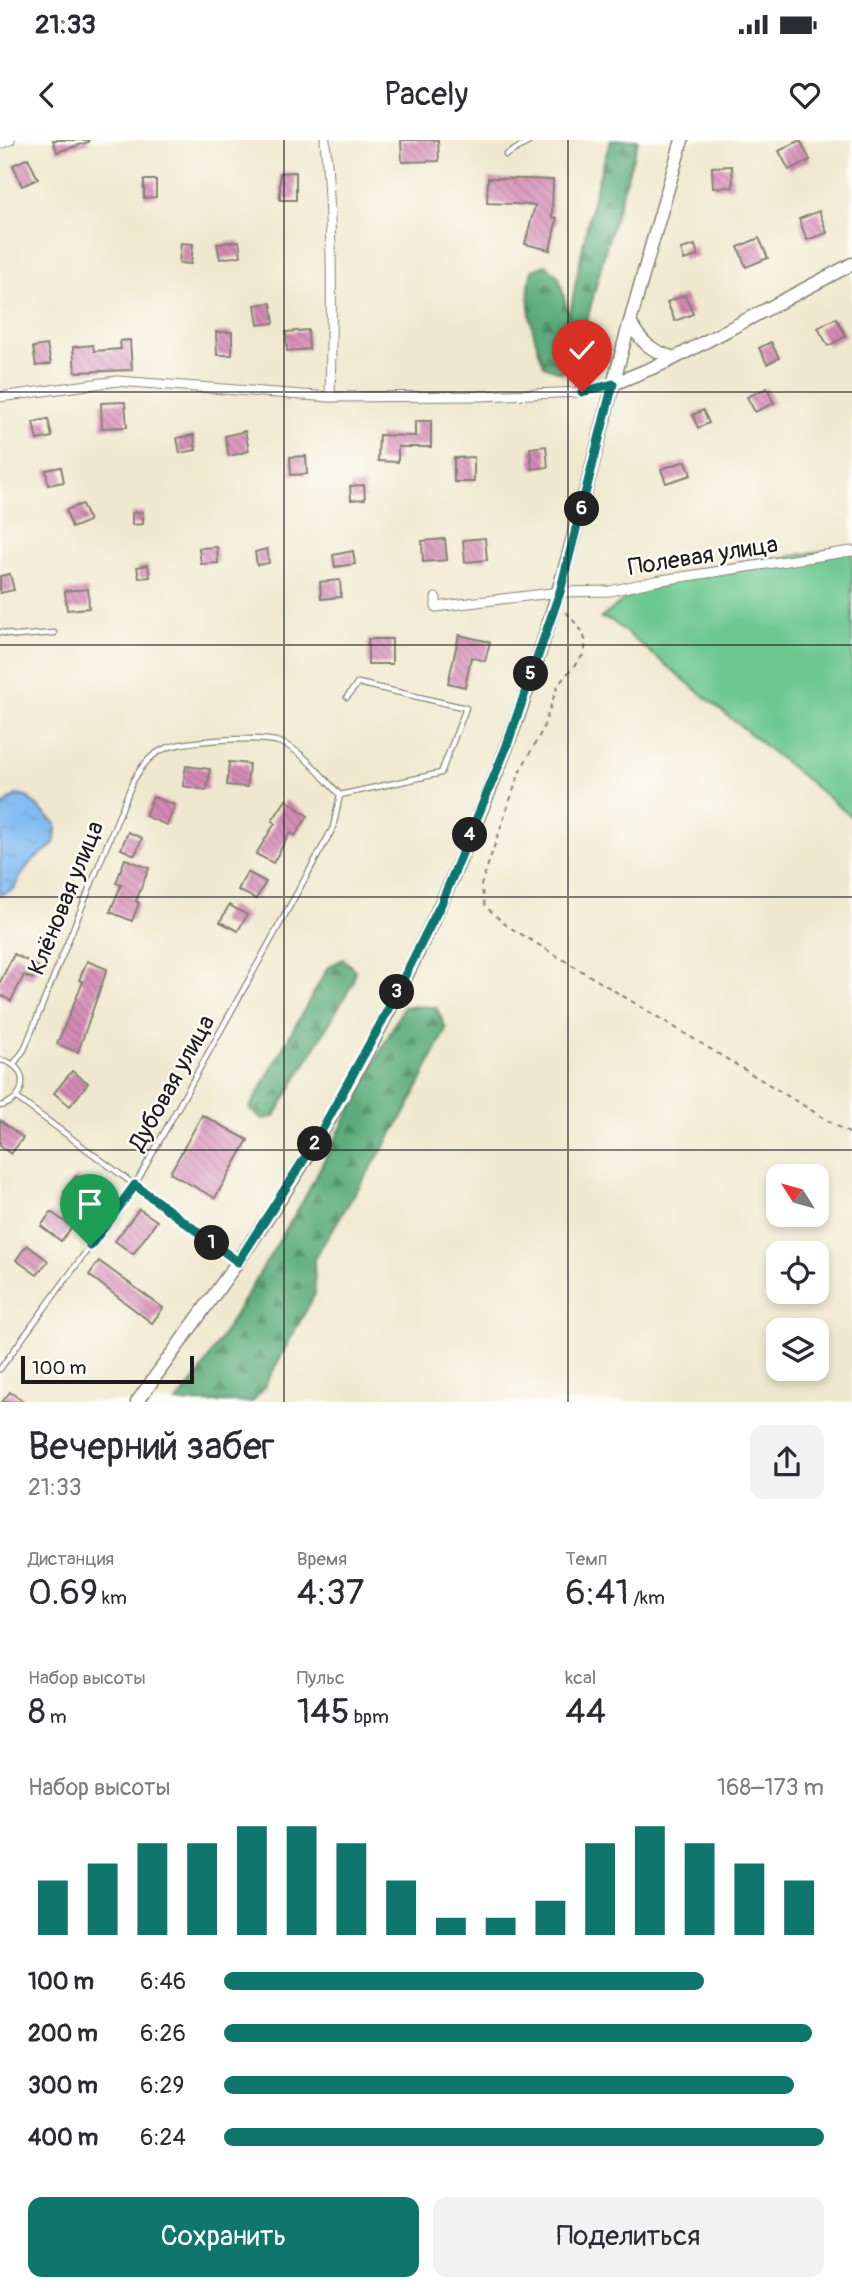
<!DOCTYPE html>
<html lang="ru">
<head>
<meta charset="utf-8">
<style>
	body { margin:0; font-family:Pangolin,sans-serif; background:#f2f2f3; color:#2b2b33; height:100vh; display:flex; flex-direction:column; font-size:26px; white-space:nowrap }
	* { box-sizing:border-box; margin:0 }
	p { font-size:23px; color:#7c7c81 }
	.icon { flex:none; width:38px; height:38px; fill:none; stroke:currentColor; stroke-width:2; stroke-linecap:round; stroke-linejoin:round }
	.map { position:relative; height:1262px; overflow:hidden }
	.panel { display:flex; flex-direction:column; background:#fff; flex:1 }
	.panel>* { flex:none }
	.needle { width:46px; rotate:307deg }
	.tools { position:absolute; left:766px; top:1024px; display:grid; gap:14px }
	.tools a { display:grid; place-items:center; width:63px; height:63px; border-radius:14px; background:#fff; box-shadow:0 4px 10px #0003; font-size:35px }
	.scale { position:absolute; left:21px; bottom:18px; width:173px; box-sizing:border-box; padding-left:7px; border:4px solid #1c1c1c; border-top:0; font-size:19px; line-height:24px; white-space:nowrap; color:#1c1c1c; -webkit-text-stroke:5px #fdfcf7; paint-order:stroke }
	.pin { position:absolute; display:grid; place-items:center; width:60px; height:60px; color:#fff; margin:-72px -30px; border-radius:50% 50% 50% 0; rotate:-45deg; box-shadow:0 0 7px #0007 }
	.pin .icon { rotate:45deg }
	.km { position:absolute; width:35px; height:35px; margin:-18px; border-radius:50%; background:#222; color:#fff; font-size:19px; line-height:35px; text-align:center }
	.round { display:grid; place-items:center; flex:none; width:74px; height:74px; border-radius:14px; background:#f2f2f3 }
	.head { display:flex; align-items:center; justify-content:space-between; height:119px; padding:0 28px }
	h1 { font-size:38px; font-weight:600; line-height:52px }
	.metrics { display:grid; grid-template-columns:repeat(3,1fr); gap:10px; height:119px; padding:7px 28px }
	.metrics div { display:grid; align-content:center }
	.metrics b { font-size:35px; font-weight:600 }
	.metrics small { font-size:19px; font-weight:400 }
	.metrics p { font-size:19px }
	.chart { height:196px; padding:14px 28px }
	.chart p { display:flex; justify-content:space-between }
	.chart svg { width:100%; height:126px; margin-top:7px; stroke:#0f766e; stroke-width:6 }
	.button { display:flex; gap:14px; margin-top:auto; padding:14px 28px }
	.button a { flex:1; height:80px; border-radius:14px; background:#0f766e; color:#fff; font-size:28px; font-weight:600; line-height:80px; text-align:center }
	.button a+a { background:#f2f2f3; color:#2b2b33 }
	ul { padding:0 28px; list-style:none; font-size:23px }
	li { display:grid; grid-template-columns:112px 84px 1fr; align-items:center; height:52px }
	li i { height:18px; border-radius:9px; background:#0f766e }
	.status { display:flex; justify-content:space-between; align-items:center; height:49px; padding:0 35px; background:#fff; direction:ltr }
	.status svg { height:19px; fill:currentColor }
	header { display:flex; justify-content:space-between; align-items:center; height:91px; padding:0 28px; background:#fff; font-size:32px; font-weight:600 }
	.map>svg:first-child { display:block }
</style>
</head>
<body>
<div class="status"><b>21:33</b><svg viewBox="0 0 49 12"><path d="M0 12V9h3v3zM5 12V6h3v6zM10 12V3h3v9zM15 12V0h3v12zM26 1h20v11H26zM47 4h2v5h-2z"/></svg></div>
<header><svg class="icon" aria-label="back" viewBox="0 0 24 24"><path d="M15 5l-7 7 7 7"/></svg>Pacely<svg class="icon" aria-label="heart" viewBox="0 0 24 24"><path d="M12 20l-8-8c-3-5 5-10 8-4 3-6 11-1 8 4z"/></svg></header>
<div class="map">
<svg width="852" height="1262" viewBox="0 0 852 1262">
	<defs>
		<pattern id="forest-firs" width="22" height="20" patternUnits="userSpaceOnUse" patternTransform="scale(1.75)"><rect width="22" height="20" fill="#5aac7a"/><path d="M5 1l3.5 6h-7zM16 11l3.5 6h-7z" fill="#4a8b63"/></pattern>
		<pattern id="water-ripples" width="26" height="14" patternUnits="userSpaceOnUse" patternTransform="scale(1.75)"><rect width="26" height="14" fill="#82bbf3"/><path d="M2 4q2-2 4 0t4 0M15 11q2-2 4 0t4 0" fill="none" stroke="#70a0d0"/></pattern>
		<pattern id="building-back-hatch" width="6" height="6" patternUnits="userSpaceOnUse" patternTransform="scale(1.75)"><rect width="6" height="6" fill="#d689b6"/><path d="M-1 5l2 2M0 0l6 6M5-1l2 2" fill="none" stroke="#ad6f93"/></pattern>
	</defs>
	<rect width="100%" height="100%" fill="#fdfcf7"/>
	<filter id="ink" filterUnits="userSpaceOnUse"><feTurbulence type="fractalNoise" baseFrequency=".0143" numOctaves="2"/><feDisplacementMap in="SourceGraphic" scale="14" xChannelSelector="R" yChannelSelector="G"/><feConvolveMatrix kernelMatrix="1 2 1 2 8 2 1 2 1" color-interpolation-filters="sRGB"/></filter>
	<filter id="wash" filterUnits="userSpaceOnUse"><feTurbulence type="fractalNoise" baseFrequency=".00686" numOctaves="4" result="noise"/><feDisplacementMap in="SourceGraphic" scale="28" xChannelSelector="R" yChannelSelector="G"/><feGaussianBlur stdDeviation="1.57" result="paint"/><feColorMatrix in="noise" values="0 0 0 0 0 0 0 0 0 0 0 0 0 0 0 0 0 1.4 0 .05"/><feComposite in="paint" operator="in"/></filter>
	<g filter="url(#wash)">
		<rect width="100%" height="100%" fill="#f0e8ce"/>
		<path fill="#6dc890" stroke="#447256" stroke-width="2" d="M852,407V677L612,481L601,478L638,449L758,421Z"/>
		<g fill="url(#forest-firs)" stroke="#3b644b" stroke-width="2">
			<path d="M611,0H638L606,108L584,192L578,208L562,233L544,226C533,195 523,162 532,130L546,125L559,137L569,177C581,118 590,57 611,0Z"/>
			<path d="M343,819L355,830L353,843L274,977L262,979L249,969L328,827Z"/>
			<path d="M404,866L436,867L446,889L407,970L314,1119L315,1154L262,1251L252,1262H176L198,1236L304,1059Z"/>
		</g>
		<path fill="url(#water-ripples)" stroke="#4f6c88" stroke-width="2" d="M16,655L27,657L56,684C56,713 50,704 33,720C24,728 20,738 14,749L0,755V668Z"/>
		<g id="blocks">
			<g fill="url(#building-back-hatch)">
				<path d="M53,0H89V2L57,12Z"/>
				<path d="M401,0H438L439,21L402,22Z"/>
				<path d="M800,0L810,20L789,30L779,11Z"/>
				<path d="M28,18L38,39L22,46L13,25Z"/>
				<path d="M732,26L733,47L713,48L712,27Z"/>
				<path d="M296,32V60H280V33Z"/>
				<path d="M488,38L553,40L552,77L557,78L550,110L525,104L535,65L487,63Z"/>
				<path d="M144,40H156V57L144,58Z"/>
				<path d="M819,71L827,93L807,100L799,79Z"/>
				<path d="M759,98L768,118L746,127L738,107Z"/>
				<path d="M239,101L241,116L220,119L217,104Z"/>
				<path d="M181,103L193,104L191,124L179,123Z"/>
				<path d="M695,105L698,116L684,120L681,109Z"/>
				<path d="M685,155L693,174L675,181L667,162Z"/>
				<path d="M271,163L274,183L258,185L255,165Z"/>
				<path d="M836,178L846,196L828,206L818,188Z"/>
				<path d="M308,190L309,209L287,211L286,192Z"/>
				<path d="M216,192H232V215H217Z"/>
				<path d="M130,200L132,230L75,232L73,207L93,205L94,211L121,209L120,201Z"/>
				<path d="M771,202L779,218L767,224L759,208Z"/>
				<path d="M47,205L51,224L36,226L33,207Z"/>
				<path d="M767,248L774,263L755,272L747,257Z"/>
				<path d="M125,262L127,287L102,288L101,263Z"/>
				<path d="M703,270L709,283L698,288L693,275Z"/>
				<path d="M48,279L52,297L37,300L33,282Z"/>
				<path d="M415,281H431V307H398V322L378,321L379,295L415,296Z"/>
				<path d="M245,291L249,311L229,316L225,296Z"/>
				<path d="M194,295L196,310L180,313L177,298Z"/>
				<path d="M546,306L548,327L532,329L530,308Z"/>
				<path d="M306,316L307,334L291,335L290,317Z"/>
				<path d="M474,317V342H454V318Z"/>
				<path d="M686,321L691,335L666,343L661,329Z"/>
				<path d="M61,327L64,342L48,345L46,330Z"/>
				<path d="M364,345L365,359L351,360L350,346Z"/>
				<path d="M82,364L89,381L72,388L66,370Z"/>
				<path d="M143,372V384L132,385V373Z"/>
				<path d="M485,398L487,420L465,422L463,400Z"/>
				<path d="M445,399L447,420L423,422L422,401Z"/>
				<path d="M217,407L218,423L201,424L199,408Z"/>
				<path d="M267,409L269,423L257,425L255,412Z"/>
				<path d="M353,411L355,424L335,427L333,415Z"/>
				<path d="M148,425L150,437L139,438L137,427Z"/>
				<path d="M10,434L14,450L0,453V436Z"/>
				<path d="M340,440L341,457L321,459L320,442Z"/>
				<path d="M88,449L89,468L67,470L65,451Z"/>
				<path d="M459,495L490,502L485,521L471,517L465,547L448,543Z"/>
				<rect x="368" y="499" width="24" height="25"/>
				<path d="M229,622L249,624L247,647L227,645Z"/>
				<path d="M186,626L210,629L207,650L183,646Z"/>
				<path d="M153,657L175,665L167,685L145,676Z"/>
				<path d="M286,660L308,676L295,696L290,693L273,723L256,714L275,683L272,681Z"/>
				<path d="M128,692L142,698L135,715L121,709Z"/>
				<path d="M125,719L149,728L136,761L139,763L132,781L110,772L121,745L116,743Z"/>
				<path d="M247,732L266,742L256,759L238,750Z"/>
				<path d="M229,765L247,775L238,791L220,782Z"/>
				<path d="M14,814L39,827L32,839L24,835L11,861L0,855V842Z"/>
				<path d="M87,821L107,829L78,912L57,904L83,842L79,840Z"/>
				<path d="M72,931L88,943L70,966L54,953Z"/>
				<path d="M202,975L248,1000L215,1058L170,1033Z"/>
				<path d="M0,980L23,998L11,1014L0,1006Z"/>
				<path d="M76,1036L97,1053L86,1068L64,1052Z"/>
				<path d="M139,1069L157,1081L133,1114L115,1101Z"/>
				<path d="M51,1072L72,1087L61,1101L41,1086Z"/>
				<path d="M27,1105L48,1121L37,1135L16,1120Z"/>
				<path d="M99,1121L163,1168L152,1183L89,1135Z"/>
				<path d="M10,1252L24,1262H2Z"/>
			</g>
		</g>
	</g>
	<g filter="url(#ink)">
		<use href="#blocks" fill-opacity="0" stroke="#868275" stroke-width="2"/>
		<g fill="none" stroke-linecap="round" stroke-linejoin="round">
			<g stroke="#868275" stroke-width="7">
				<g id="lane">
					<path d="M506,15L532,0"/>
					<path d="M0,492L17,496L54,493"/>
					<path d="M0,920C30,924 29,960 0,966"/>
					<path d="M13,925L24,910L133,641C140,629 148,617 162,610C180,600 259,596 279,602C303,610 322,637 340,655L441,633L466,568L358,543L347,557"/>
					<path d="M17,958L166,1068"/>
					<path d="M0,1229L135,1045L333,688L340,655"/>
				</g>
			</g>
			<g stroke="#868275" stroke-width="11">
				<g id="street">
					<path d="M325,0C333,86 332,171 330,257"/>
					<path d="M0,4L10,0"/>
					<path d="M0,257L117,241L330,257L480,256L582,252L613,244"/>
					<path d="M436,458V467L560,452L610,451L655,441L852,411"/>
					<path d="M166,1068L238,1122"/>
				</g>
			</g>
			<g stroke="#868275" stroke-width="15">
				<g id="secondary">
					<path d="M630,182C641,203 652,211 674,218"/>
					<path d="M613,244L669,221L852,124"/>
					<path d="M137,1262C198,1177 261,1093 315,1004C390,879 453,745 506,609C552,489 582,365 614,241C635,160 659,80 682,0"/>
				</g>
			</g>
			<path stroke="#868275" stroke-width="2" stroke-dasharray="5 5" stroke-linecap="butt" d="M566,472L582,491L586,502L584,514L558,545L542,591L520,631L481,745L485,766L506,785L852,995"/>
			<use href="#lane" stroke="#fff" stroke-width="4.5"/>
			<use href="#street" stroke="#fff" stroke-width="9"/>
			<use href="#secondary" stroke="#fff" stroke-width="12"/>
		</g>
	</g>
	<g fill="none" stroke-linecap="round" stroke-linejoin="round" filter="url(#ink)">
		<g stroke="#fff" stroke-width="14">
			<path id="route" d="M90,1106L135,1045L238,1122L314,1004L380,885L441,764L506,608L560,452L613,244L582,252"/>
		</g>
		<use href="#route" stroke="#0f766e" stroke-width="9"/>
	</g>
	<path fill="none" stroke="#1c1c1c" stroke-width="2" stroke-opacity="0.55" d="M284,0V1262M568,0V1262M0,252H852M0,505H852M0,757H852M0,1010H852"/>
	<g text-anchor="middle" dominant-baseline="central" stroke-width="5" stroke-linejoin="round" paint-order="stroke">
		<g font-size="24" fill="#1c1c1c" stroke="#fdfcf7">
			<text transform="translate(703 416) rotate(-9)">Полевая улица</text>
			<text transform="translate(66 758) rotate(-68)">Клёновая улица</text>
			<text transform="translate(172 943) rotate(-61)">Дубовая улица</text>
		</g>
	</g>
</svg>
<div class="tools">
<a><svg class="needle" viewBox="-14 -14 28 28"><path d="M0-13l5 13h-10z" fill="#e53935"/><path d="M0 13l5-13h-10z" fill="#7c7c81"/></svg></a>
<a><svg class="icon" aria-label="locate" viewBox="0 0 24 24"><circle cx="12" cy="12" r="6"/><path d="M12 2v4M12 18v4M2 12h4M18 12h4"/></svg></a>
<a><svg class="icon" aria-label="layers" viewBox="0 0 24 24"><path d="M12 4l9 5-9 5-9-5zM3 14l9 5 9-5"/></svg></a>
</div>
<div class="scale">100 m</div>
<div class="pin" style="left:90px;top:1106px;background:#1e9e55"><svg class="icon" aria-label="arrive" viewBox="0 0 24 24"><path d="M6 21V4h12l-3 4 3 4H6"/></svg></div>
<div class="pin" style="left:582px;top:252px;background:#d93025"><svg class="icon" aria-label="check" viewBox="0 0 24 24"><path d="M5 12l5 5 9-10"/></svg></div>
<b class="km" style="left:212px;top:1103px">1</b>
<b class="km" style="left:315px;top:1004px">2</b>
<b class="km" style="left:397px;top:852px">3</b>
<b class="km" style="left:470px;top:695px">4</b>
<b class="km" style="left:531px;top:534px">5</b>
<b class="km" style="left:582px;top:369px">6</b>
</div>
<section class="panel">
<div class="head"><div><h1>Вечерний забег</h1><p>21:33</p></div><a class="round"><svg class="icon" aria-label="share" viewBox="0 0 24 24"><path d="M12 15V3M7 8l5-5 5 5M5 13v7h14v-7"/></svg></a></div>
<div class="metrics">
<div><p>Дистанция</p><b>0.69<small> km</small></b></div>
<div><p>Время</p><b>4:37</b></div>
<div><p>Темп</p><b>6:41<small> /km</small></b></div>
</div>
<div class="metrics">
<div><p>Набор высоты</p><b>8<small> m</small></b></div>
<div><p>Пульс</p><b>145<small> bpm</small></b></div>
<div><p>kcal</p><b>44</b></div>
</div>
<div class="chart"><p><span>Набор высоты</span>168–173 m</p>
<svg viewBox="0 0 160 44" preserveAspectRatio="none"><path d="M5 44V25M15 44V19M25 44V12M35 44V12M45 44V6M55 44V6M65 44V12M75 44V25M85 44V38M95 44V38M105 44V32M115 44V12M125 44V6M135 44V12M145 44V19M155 44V25"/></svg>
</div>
<ul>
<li><b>100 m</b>6:46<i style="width:80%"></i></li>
<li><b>200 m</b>6:26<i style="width:98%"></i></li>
<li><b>300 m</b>6:29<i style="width:95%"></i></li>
<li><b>400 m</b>6:24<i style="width:100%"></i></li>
</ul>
<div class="button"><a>Сохранить</a><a>Поделиться</a></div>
</section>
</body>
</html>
